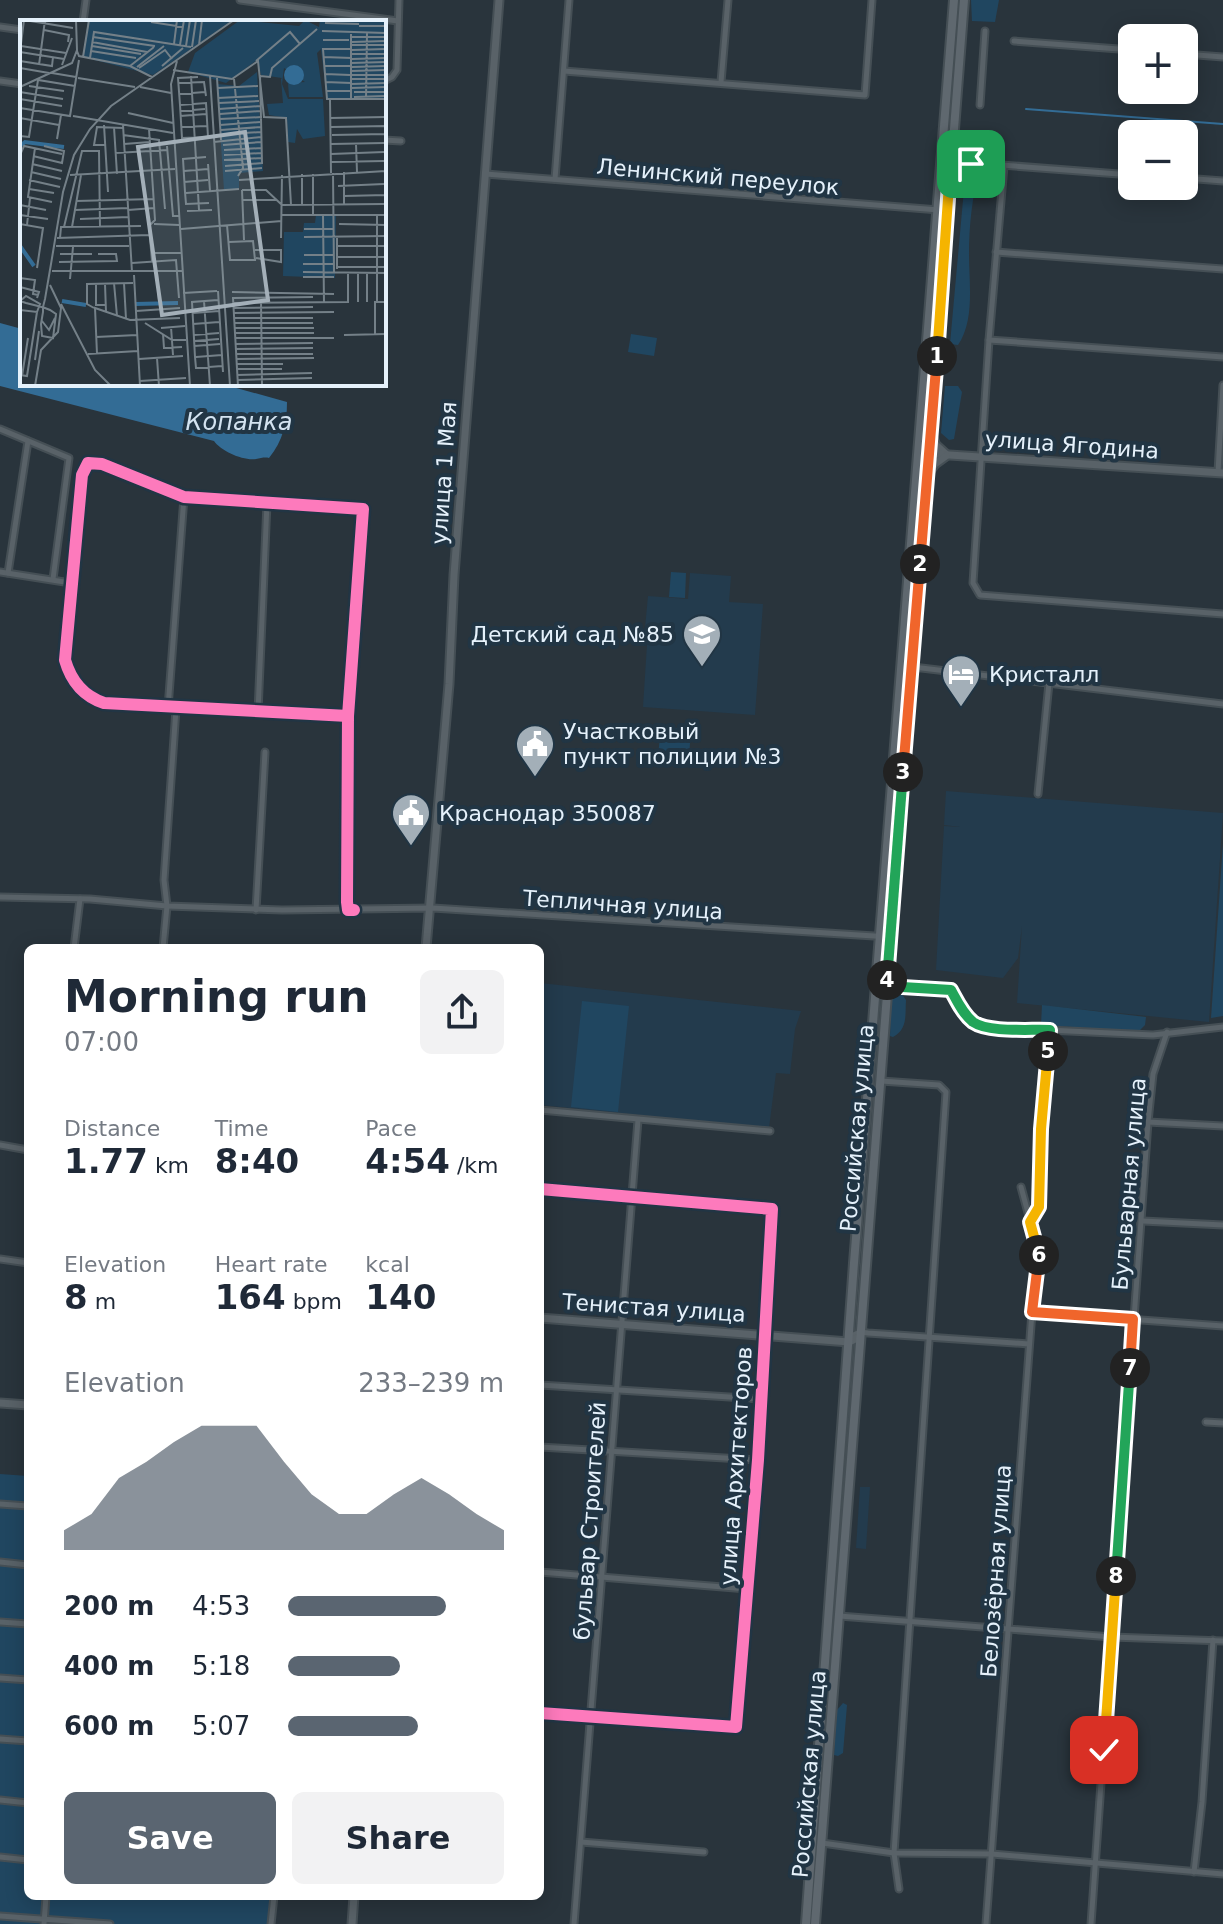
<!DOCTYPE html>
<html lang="en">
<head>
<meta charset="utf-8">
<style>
	body { margin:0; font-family:"DejaVu Sans",sans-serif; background:#f2f2f3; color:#1f2937; height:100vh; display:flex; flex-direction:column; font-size:30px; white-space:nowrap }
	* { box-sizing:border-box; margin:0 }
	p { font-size:26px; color:#747a83 }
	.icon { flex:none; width:44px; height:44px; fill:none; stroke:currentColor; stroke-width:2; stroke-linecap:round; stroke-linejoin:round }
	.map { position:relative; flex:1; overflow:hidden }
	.details { position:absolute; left:24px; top:944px; width:520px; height:956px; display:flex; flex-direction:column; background:#fff; border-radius:12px; box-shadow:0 4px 20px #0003 }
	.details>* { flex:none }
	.buttons { position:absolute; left:1118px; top:24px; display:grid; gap:16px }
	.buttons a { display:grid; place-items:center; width:80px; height:80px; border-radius:12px; background:#fff; box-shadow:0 4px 20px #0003; font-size:40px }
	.pin { position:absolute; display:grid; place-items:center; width:68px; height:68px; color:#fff; margin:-34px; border-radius:16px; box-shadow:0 4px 12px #0006 }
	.km { position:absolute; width:40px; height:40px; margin:-20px; border-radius:50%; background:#222; color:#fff; font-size:22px; line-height:40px; text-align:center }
	.round { display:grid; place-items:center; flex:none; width:84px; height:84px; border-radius:12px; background:#f2f2f3 }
	.head { display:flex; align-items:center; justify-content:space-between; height:136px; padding:0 40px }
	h1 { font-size:44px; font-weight:700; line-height:60px }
	.metrics { display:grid; grid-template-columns:repeat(3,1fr); gap:12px; height:136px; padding:8px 40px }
	.metrics div { display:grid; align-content:center }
	.metrics b { font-size:34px; font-weight:700 }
	.metrics small { font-size:22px; font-weight:400 }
	.metrics p { font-size:22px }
	.chart { height:224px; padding:16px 40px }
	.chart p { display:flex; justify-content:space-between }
	.chart svg { width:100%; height:144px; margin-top:8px; fill:#5a6571; opacity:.7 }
	.primary-button { display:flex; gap:16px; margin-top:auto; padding:16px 40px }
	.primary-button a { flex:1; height:92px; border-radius:12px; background:#5a6571; color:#fff; font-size:32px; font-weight:700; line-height:92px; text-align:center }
	.primary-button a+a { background:#f2f2f3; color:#1f2937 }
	ul { padding:0 40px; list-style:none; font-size:26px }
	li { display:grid; grid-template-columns:128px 96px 1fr; align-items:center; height:60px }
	li i { height:20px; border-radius:10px; background:#5a6571 }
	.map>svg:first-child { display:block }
</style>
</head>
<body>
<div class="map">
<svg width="1223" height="1924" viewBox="0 0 1223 1924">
	<rect width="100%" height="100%" fill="#29343c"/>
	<g fill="#233b4d">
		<path d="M690,573L731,576L729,602L763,604L755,715L643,707L648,629L645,628L648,596L688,599Z"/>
		<path d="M946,791L1223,813L1209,1022L1017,1003L1022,926L1018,958L1003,978L936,970L944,826L960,827L944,825Z"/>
		<path d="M540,983L801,1011L795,1029L790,1074L776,1073L769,1128L540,1105Z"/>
		<path d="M860,1487H870L866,1549L856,1548Z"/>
	</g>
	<g fill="#204660">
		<path d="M971,0H999L995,22L972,21Z"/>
		<path d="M966,167L980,169C972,195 969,227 969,254C969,283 975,320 958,345L950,344Z"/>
		<path d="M631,334L657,338L654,356L628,352Z"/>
		<path d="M945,386H958L962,392L954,439L949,440L941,433Z"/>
		<path d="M671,572L686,573L685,598L669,597Z"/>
		<path d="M661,727L691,729L689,758L658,756Z"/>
		<path d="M1223,843V1016L1211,1018Z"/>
		<path d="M895,993H901L906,1000C905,1015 908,1029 893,1037L890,1036L891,997Z"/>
		<path d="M582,1001L629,1006L618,1112L571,1107Z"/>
		<path d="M1042,1005L1146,1017L1145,1025L1139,1031L1041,1025Z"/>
		<path d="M0,1474L28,1476V1896H274L272,1924H0Z"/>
		<path d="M843,1703L847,1705L843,1753L838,1756L834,1755L837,1710Z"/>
	</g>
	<path fill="#336c95" d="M0,323L22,329V384H222L287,402C287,423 283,441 269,458C265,457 261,458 256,459C243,461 221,451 214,441L0,386Z"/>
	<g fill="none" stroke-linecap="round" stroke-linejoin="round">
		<path stroke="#336c95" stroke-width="2" d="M1026,109L1223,124"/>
		<g stroke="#454f55" stroke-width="9">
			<g id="minor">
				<path d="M240,0L398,21"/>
				<path d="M83,22L86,0"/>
				<path d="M0,27L22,30"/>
				<path d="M1014,41L1132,50"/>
				<path d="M1184,54L1223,57"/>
				<path d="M564,71L865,95L872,0"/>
				<path d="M0,81L22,84"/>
				<path d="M384,81L392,77L397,70L399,0"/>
				<path d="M721,82L728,0"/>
				<path d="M980,105L985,31"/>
				<path d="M384,140L401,141"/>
				<path d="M1004,166L989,340L973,583L980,595L1223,614"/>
				<path d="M951,171L975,163L1132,175"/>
				<path d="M486,174L939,210"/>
				<path d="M1184,178L1223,181"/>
				<path d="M555,179L569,0"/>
				<path d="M996,252L1223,269"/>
				<path d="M989,340L1223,357"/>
				<path d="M0,429L69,458L53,579"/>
				<path d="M1218,472L1223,385"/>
				<path d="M0,572L71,583"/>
				<path d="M8,573L28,441"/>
				<path d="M913,667L1223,704"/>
				<path d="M168,708L184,497"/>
				<path d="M258,712L267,503"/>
				<path d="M1038,794L1049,683"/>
				<path d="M0,897L90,899L167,906L282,910L433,908L890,937"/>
				<path d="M256,910L265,752"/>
				<path d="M348,910V716L363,509L184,497L102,464L88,463L82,475L65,660C71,681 83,696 104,703L348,716"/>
				<path d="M74,948L80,899"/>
				<path d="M163,948L167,906L164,880L176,709"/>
				<path d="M888,986L951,990C961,1007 967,1019 985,1027L1153,1035L1223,1027"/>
				<path d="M881,1081L939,1085L946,1092L894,1853L899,1889"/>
				<path d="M540,1110L770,1131"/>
				<path d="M1148,1122L1223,1126"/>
				<path d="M0,1145L28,1150"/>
				<path d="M540,1189L772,1209L758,1460L736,1727L540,1713"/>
				<path d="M1143,1221L1223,1225"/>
				<path d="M1030,1222L1039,1207L1041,1129L1050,1030"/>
				<path d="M0,1259L28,1263"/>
				<path d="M1032,1312L1223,1326"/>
				<path d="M849,1337L860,1332L868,1333L1029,1344"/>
				<path d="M540,1385L761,1399"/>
				<path d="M1206,1422L1223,1423"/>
				<path d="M540,1447L758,1460"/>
				<path d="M0,1504L28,1506"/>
				<path d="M0,1562L28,1565"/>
				<path d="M540,1572L747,1589"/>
				<path d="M839,1616L1112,1637L1223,1641"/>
				<path d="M0,1622L28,1624"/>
				<path d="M0,1678L28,1680"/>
				<path d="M0,1739L28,1741"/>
				<path d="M0,1800L28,1803"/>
				<path d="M581,1842L704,1852"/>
				<path d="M822,1843L894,1853L992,1854L1223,1874"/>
				<path d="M0,1857L28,1860"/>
				<path d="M1194,1872L1202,1802L1213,1640"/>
				<path d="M0,1916L110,1924"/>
				<path d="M44,1924L46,1896"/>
				<path d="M271,1924L274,1896"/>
				<path d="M574,1924L638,1120"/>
				<path d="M986,1924L1032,1312L1040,1257L1021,1187"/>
				<path d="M1091,1924L1148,1122L1153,1074L1167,1032"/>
			</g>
		</g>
		<g stroke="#454f55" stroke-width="11">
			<g id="tertiary">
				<path d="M931,434L936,445L946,454"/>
				<path d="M919,453L1223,473"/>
				<path d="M927,475L935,464L946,456"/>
				<path d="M426,948L449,684L454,575L499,0"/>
				<path d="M540,1318L849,1342L859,1337"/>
				<path d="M0,1403L28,1405"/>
				<path d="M352,1924L354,1896"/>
			</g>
		</g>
		<g stroke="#454f55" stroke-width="12">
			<g id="secondary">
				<path d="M806,1924L854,1263L954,0"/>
				<path d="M815,1924L964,0"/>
			</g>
		</g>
		<use href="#minor" stroke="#596268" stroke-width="5"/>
		<use href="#tertiary" stroke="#596268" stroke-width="7"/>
		<use href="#secondary" stroke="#5f686f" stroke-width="8"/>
		<g stroke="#213544" stroke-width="17">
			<g id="cycleway">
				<path d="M348,716L104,703C83,696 71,681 65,660L82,475L88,463L102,464L184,497L363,509L348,716L347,902L348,910H354"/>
				<path d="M540,1189L772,1209L758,1460L736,1727L540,1713"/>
			</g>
		</g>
		<use href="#cycleway" stroke="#fd7abc" stroke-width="12"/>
	</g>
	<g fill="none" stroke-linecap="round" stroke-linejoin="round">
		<g stroke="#fff" stroke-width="16">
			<path id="split-1" d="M937,356L950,170L971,164"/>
		</g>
		<g stroke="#fff" stroke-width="16">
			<path id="split-2" d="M920,564L937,356"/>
		</g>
		<g stroke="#fff" stroke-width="16">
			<path id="split-3" d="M903,772L920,564"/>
		</g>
		<g stroke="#fff" stroke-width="16">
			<path id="split-4" d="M887,980L903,772"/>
		</g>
		<g stroke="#fff" stroke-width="16">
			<path id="split-5" d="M887,980L886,986L951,990C957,1001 963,1014 973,1022C989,1033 1030,1029 1050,1030L1048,1051"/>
		</g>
		<g stroke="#fff" stroke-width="16">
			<path id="split-6" d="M1039,1255L1030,1222L1039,1207L1041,1129L1048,1051"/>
		</g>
		<g stroke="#fff" stroke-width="16">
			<path id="split-7" d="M1039,1255L1032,1312L1133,1319L1130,1368"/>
		</g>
		<g stroke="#fff" stroke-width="16">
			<path id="split-8" d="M1116,1576L1130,1368"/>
		</g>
		<g stroke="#fff" stroke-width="16">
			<path id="split-9" d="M1104,1750L1116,1576"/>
		</g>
		<use href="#split-1" stroke="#f5b400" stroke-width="10"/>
		<use href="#split-2" stroke="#f0652b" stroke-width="10"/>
		<use href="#split-3" stroke="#f0652b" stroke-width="10"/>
		<use href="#split-4" stroke="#22a559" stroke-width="10"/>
		<use href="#split-5" stroke="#22a559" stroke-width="10"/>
		<use href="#split-6" stroke="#f5b400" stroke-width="10"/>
		<use href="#split-7" stroke="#f0652b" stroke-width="10"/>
		<use href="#split-8" stroke="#22a559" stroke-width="10"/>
		<use href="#split-9" stroke="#f5b400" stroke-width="10"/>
	</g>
	<defs>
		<g id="school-pin" transform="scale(2)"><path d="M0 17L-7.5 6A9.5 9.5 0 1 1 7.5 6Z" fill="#a3afb8" stroke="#213544"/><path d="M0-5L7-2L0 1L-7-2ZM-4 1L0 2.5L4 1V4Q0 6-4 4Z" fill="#fff"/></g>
		<g id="hotel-pin" transform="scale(2)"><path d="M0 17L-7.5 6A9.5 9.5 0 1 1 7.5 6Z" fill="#a3afb8" stroke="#213544"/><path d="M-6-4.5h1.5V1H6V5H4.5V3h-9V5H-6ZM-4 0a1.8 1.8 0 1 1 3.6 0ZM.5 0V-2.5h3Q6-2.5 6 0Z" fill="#fff"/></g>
		<g id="civic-pin" transform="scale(2)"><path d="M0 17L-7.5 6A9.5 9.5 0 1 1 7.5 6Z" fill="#a3afb8" stroke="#213544"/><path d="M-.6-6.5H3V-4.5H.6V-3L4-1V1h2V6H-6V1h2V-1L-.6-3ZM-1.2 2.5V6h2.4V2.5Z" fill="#fff"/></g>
	</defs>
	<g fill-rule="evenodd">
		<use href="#school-pin" x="702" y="634"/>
		<use href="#hotel-pin" x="961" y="674"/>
		<use href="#civic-pin" x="535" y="744"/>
		<use href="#civic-pin" x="411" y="813"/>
	</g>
	<g text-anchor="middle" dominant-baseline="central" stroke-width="8" stroke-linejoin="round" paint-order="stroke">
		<g font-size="22" fill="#e5f1fb" stroke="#213544">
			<text transform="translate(718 177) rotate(5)">Ленинский переулок</text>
			<text transform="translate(1072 445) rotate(4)">улица Ягодина</text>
			<text transform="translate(444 473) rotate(-86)">улица 1 Мая</text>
			<text transform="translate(623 905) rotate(4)">Тепличная улица</text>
			<text transform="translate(857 1128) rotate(-85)">Российская улица</text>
			<text transform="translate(1129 1184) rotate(-85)">Бульварная улица</text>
			<text transform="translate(654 1308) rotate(4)">Тенистая улица</text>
			<text transform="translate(736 1466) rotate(-86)">улица Архитекторов</text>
			<text transform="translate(590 1521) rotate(-86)">бульвар Строителей</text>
			<text transform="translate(996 1571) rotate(-86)">Белозёрная улица</text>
			<text transform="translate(809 1774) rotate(-85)">Российская улица</text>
		</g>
		<g font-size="22" fill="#e5f1fb" stroke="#213544" text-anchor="start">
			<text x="674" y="634" text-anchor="end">Детский сад №85</text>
			<text x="989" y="674">Кристалл</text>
			<text x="563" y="731">Участковый<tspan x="563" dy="25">пункт полиции №3</tspan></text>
			<text x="439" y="813">Краснодар 350087</text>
		</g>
		<g font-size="24" font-style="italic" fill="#d3e3f0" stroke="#213544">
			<text x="239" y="422">Копанка</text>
		</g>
	</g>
	<g transform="translate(20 20)">
		<rect width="366" height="366" fill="#29343c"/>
		<path d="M68,0H213L133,55L63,37ZM220,0L279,6L285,0L299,7L300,0H366V79H307L301,29L297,33L303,77H269L268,63L285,62L264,48L262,64L268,79H303L305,116L283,119L277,109L275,123L268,122L267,98L249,95L247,84L263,83L261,59L262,58L241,55L237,40L206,63L168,52L175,33ZM237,52L243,151L219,153V169L204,170L197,64L219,66ZM296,195L316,196L315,258L263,256L264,212H283L284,203H295Z" fill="#204660"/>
		<path d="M264 55a10 10 0 1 1 20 0a10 10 0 1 1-20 0Z" fill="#336c95"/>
		<path fill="none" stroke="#336c95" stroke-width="4" d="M0,126L5,122L44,127M0,226L14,246M42,281L66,285M115,284L158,283"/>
		<path fill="none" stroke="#748088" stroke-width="2" d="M339,1L366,0M131,2L163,7M305,3L339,4M339,6H366M24,10L49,15L48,22M302,11L366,13M73,17L135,26M332,17H366M303,20H329M72,22L127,32M332,22L366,21M154,24L157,0M160,25L164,0M179,25L182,0M332,25H366M1,26L46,33M72,26L121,34M166,26L170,0M172,27L176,0M332,29H303L307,79H366M332,30L366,29M57,31L59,36L110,46L132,57M71,31L116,38M0,32L4,0L53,8M0,32L44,39M332,34H366M63,37L69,0M303,37L332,38M70,38L74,12L171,27M332,39L366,38M0,41L32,46L33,37M157,41L151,64L170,366M236,41L270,12L280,24M331,43L366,42M19,45L25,0M42,45L52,18M110,46L134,27M142,46L163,28M304,46H331M117,47L144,26M332,47L366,46M0,48L29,53M119,48L145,30L152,39M153,50L212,59L238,41L244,97L266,98L271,185M331,51L366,50M32,53L56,57M305,54L330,55M331,55H366M171,56L179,190M190,56L210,366M240,56L250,57L252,48L297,9M58,58L115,67M197,58L201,120M214,59L223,148L218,156M331,59H366M305,62L331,63M158,63L184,62L186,76M331,64L366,63M9,66L44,71M0,67L52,43L57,30L56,0M120,67L151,73M198,68L238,66M331,68L366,67M306,71H331M0,72L43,79M334,72H366M159,74L185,72M334,77L366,76M198,78L238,76M0,79L42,86M310,80L311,153M331,80V14M346,80L347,13M199,83L239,81M160,85L186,83L188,117L162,118L160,85L158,58L178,57M0,88L50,96L59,40M199,89L241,86M160,91L185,89M108,93L153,103M200,94L240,91M53,96L153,113M160,96L186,94M0,98L39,105M310,98L366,97M200,99L242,97M84,105L88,172M103,105L112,252M200,105L240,102M94,107L97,154M161,107L187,106M311,107L366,106L365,195M129,109L135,200L129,206L132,241M201,110L241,107M206,114L241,112M103,115L139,120L145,189M312,115L365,114M0,116L9,117L18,60L55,66M37,119L41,95M194,122L241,117M104,124L130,122M311,124L364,123M336,124L337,152M86,125H74L77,107L103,108M203,125L241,122M147,126L153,196H159M15,128L8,177L32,182M204,130L242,128M95,133L148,130M311,134L364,132M0,135L4,126L42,134M204,135L242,133M13,136L42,143L44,131L24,126M186,137L163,139L165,172L166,184L189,183M204,140L242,138M311,142L364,141M12,144L42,151M188,144L190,171M205,146L242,143L240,55M164,151L188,149M205,151L242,148M11,152L41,159M324,152V185M313,153L314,252M282,154V185M293,154V195M50,155L155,149M9,160L40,167M219,160L366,151M164,162L188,160M318,166L364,164M9,169L34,173M222,170L224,220M222,170H246L262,185M166,173L219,169M324,176L366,175M222,180H256M56,181L134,179M0,185L26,190M262,185L364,184M55,190L108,188M108,190L134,188M167,191L192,190M0,195L28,199M262,195H364M303,195L304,283M60,199L108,197M0,204L23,208L17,248M134,204L159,205M319,204L366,205M7,205L10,178M207,205L210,240H235L233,221L209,222M44,207L62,131H79L80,207M52,207L61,155M161,209L262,201M284,209H313M317,216V249M284,217L366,216M37,218L129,215M40,218L41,207L121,206M261,218L262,155M36,226H109M317,226H366M235,230H261V242L236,238M132,233H161M40,234H72M284,235H313M317,237H366M39,242L97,241L96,234H78M112,243L156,240L159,278M283,244H314M317,247H366M32,251H163M283,252L366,253M137,253L139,282M338,253V282M347,253V282M114,255L120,366M283,257H314M0,258L15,260L13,274L18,275M50,259L53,227M94,263L97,296M104,263L106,299M76,264V285H86M85,264L86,292M0,267L19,272L17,278M198,271L203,352M212,272L314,274M163,273L197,271M198,280L172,282L175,337L176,348L202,346M241,280L242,366M0,281L6,276L20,284L17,292L0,290M0,281L6,283L18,286L25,288L30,290L36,294L33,318L22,316L21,304L23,292V287L25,279L31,244L43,172L54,135L70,109L91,86L214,0M184,281L190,366M357,282V194M213,283L328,282V253M41,284L75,350L91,366M74,288L67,284V264L113,263M213,288L293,287M116,291L160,288M173,293L199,291M213,293L314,292M215,298H293M22,301L29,310L35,298M125,303L152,320H166M214,303H293M173,304L199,302M151,307L153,335M141,308L165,306M214,308H294M214,313H294M143,314L144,328L162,327M174,315L199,313M324,315L366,314M355,315V282H366M76,317L117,315M215,318H314M174,321L199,319M215,324L293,323M174,326L200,324M215,329L293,328M68,334L118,331M77,334L75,288L110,300L160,298M216,334H293M176,337L202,335M137,338L139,366M119,339L163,336M216,339L294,338M15,340L19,311M217,344H263M217,349H262M0,355L7,356L17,292M217,355L292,353M2,356L8,318M218,360L292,358M120,361L166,358M15,366L21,330L38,312L41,288L30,265M218,366L213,278L293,277"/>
		<path fill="#a3afb8" fill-opacity="0.15" stroke="#a3afb8" stroke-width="4" d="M225,112L248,280L142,295L118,127Z"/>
		<rect width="366" height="366" fill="none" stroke="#e5f1fb" stroke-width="4"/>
	</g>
</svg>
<div class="buttons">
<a>+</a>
<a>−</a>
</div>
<div class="pin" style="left:971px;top:164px;background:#1e9e55"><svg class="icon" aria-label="arrive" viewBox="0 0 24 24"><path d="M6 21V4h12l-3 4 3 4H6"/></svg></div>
<div class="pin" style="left:1104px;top:1750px;background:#d93025"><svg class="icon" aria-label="check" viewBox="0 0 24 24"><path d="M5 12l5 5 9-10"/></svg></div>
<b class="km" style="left:937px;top:356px">1</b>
<b class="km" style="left:920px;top:564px">2</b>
<b class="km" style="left:903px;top:772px">3</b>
<b class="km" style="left:887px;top:980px">4</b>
<b class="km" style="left:1048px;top:1051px">5</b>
<b class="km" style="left:1039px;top:1255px">6</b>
<b class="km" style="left:1130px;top:1368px">7</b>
<b class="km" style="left:1116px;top:1576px">8</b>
<section class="details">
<div class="head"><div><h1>Morning run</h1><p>07:00</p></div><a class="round"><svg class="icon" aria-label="share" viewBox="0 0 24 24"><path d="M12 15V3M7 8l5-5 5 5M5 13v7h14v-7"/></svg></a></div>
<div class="metrics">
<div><p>Distance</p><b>1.77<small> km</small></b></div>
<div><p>Time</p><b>8:40</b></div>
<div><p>Pace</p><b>4:54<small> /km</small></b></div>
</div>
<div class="metrics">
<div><p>Elevation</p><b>8<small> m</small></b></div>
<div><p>Heart rate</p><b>164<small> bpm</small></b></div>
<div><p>kcal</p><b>140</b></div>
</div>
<div class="chart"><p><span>Elevation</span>233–239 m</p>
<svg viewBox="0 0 160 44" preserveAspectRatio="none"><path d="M0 44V38L10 33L20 22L30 17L40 11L50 6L60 6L70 6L80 17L90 27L100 33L110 33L120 27L130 22L140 27L150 33L160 38V44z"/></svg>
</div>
<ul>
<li><b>200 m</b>4:53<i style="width:73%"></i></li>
<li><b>400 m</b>5:18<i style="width:52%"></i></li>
<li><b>600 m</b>5:07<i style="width:60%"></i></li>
</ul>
<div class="primary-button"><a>Save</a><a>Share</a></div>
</section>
</div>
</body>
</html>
